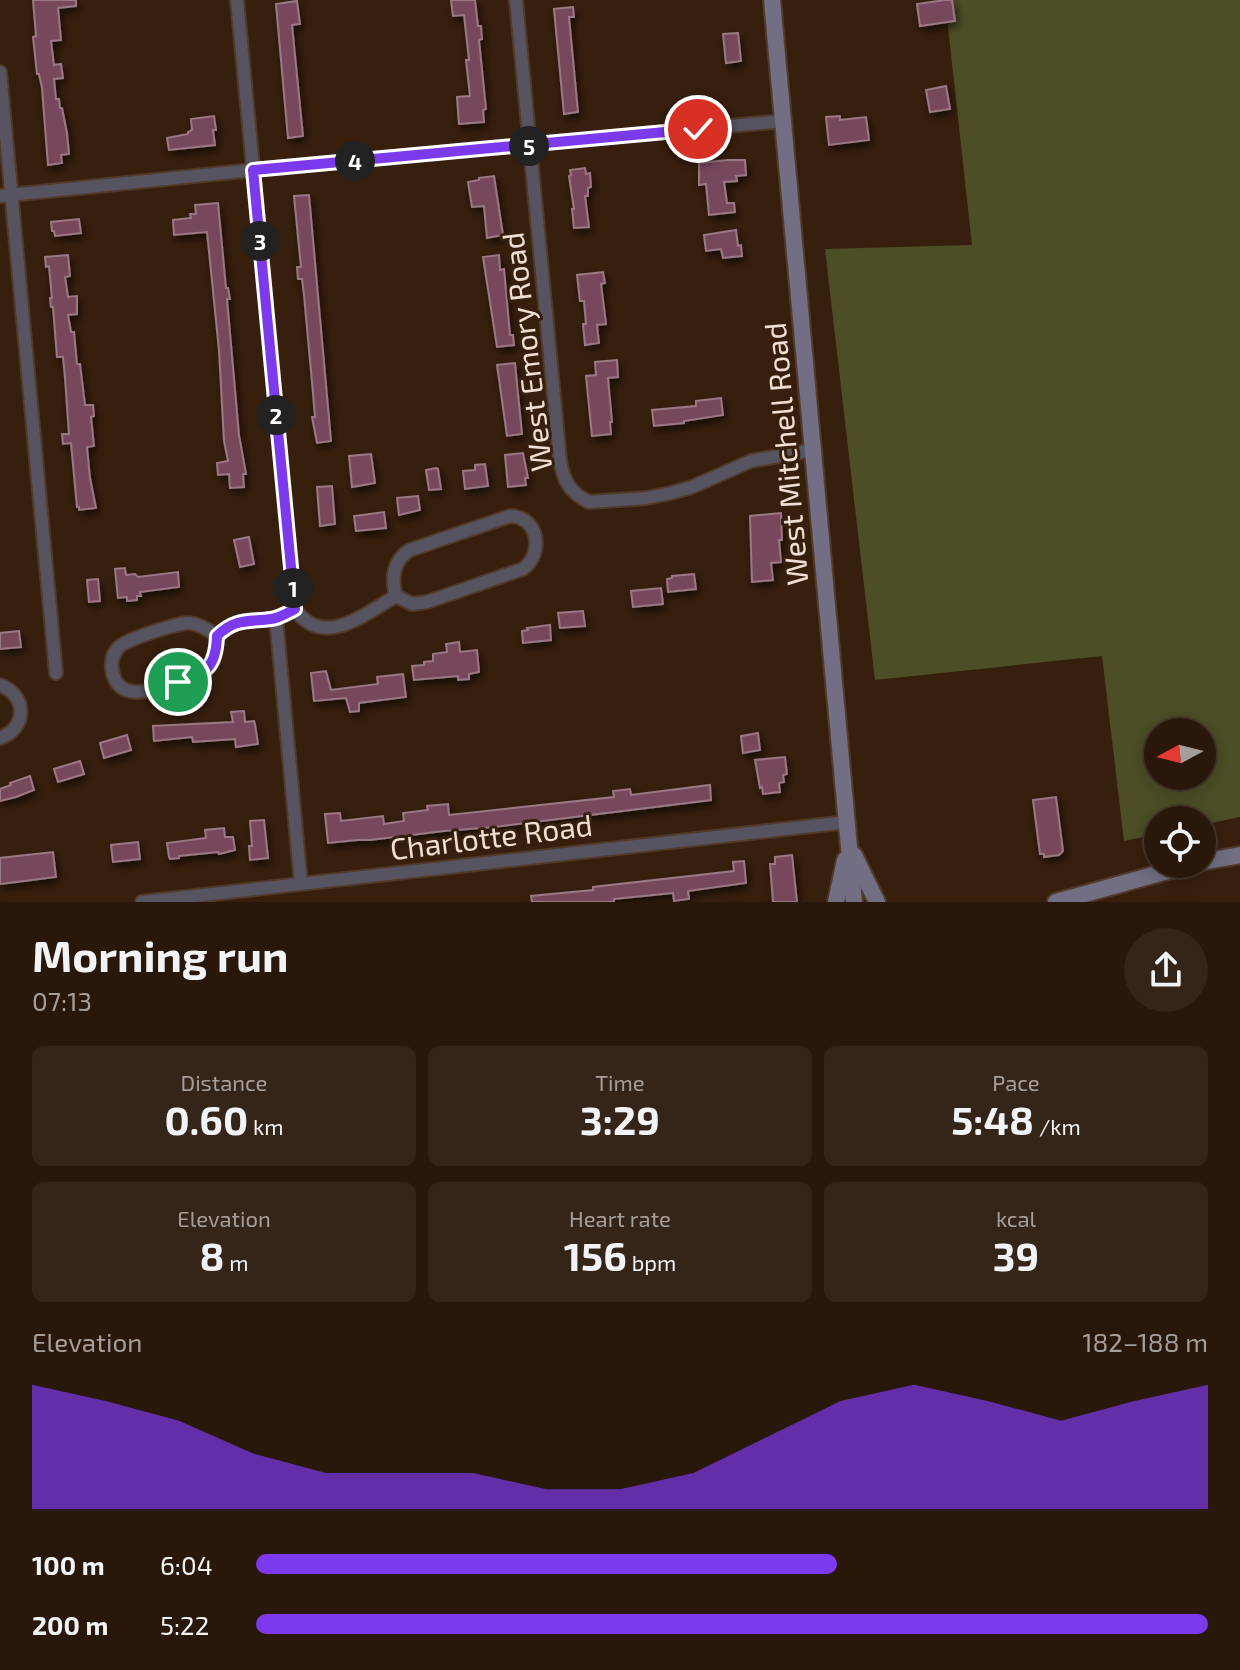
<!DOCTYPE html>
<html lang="en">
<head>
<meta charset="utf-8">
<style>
	body { margin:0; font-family:"Exo 2",sans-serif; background:#352418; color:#f1f3f6; height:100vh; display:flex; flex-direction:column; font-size:30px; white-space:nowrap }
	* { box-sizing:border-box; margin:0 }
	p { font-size:26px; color:#a59f9c }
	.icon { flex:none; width:44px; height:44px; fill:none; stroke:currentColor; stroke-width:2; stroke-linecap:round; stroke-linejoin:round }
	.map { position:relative; height:902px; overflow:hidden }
	.drawer { display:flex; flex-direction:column; background:#29170a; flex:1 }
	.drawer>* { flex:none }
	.needle { width:52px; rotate:263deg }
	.tools { position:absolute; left:1144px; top:718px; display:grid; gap:16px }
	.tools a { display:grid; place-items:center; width:72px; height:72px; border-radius:50%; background:#29170a; box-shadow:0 4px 20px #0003,0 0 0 2px #45362b; font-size:40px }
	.pin { position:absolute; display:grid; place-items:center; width:68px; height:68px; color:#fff; margin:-34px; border:4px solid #fff; border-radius:50%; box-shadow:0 2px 8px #0007 }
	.km { position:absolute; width:40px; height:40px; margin:-20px; border-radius:50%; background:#222; color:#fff; font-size:22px; line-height:40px; text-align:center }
	.round { display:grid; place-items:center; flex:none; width:84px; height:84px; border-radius:42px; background:#352418 }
	.head { display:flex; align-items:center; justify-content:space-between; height:136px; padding:0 32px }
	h1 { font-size:44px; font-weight:700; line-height:60px }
	.stats { display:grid; grid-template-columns:repeat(3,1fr); gap:12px; height:136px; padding:8px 32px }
	.stats div { display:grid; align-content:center; border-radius:12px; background:#352418; text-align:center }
	.stats b { font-size:40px; font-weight:700 }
	.stats small { font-size:22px; font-weight:400 }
	.stats p { font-size:22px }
	.chart { height:224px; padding:16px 32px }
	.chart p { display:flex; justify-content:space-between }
	.chart svg { width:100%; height:144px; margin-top:8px; fill:#7c3aed; opacity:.7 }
	ul { padding:0 32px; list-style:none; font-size:26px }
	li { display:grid; grid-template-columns:128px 96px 1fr; align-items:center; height:60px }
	li i { height:20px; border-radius:10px; background:#7c3aed }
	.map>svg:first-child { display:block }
</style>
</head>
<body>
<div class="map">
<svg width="1240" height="902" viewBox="0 0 1240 902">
	<defs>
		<filter id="shadow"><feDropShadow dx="2.5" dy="4.5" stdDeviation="4" flood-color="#0009"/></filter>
	</defs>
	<rect width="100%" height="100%" fill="#371f0d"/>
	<path fill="#4c4e26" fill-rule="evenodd" d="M945,0H1240V817L1202,825V820H1158V834L1124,841L1102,656L875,680L825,249L972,245ZM1158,732H1202V776H1158Z"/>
	<g fill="#77475b" stroke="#9a7885" stroke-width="2" filter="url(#shadow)">
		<path d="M33,0H76V6L58,8L61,40L51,41L54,65L61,64L63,78L54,79L56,99H59L60,108H62L67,133L69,154L61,155L62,163L48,165L42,88L39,74H37L33,37L36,36Z"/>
		<path d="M451,0H475L478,26H481L482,39L479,40L486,109L483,110L484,122L459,124L457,97L470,96L466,60H469L464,15L453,16Z"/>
		<path d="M945,0H952L955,21L920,26L917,4Z"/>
		<path d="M297,1L300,24L292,25L303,136L288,138L276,4Z"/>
		<path d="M573,7L574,17H569L578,112L564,114L554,9Z"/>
		<path d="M738,33L741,61L726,63L723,34Z"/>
		<path d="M946,86L950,109L930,112L926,90Z"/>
		<path d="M214,116L216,130H213L215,145L169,150L167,138L188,134V132L192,130L191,119Z"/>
		<path d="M840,116V120L866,117L869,140L829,145L826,117Z"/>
		<path d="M728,160H745L746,175L736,176L737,181L724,182L727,203H734L735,212L709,215L706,184L699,185V163Z"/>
		<path d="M585,168L586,174L590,173L591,187L588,188V196H585L589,227L574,228L572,209H574L569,176L571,175L570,170Z"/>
		<path d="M494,176L503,235L487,238L484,206L472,207L468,182L479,180V178Z"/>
		<path d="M309,195L331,441L317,443L312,417H315L313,393L304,295L302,279H298L297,267H301L294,196Z"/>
		<path d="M218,203L226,288H228L230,299H227L239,435L246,474H243L244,487L230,488L229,474L218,475L217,463L228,461L224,441L219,350L207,232L174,235L173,220L191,218L190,214H196L195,205Z"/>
		<path d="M79,219L81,233L55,236L54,231H52L51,222Z"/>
		<path d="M736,230L738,246L741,245L742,256L723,258L721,249L706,251L704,235Z"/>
		<path d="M68,255L70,276L65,277L68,297L77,296V314L68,315L71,332H74L77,364H80L85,405H93L94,416L91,417L94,446L87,447L90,478L96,508L79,510V507H77L71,443L63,444L62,434H69L65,378L63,357H57L53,307H51L50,298H52L49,266L46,267L45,257Z"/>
		<path d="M499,255L500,270L504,269L510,335H513L514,345L497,347L483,257Z"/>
		<path d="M603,272L605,283L601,284L606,324L597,325L599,343L585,345L583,324H586L584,301H580L577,275Z"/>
		<path d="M617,360L618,377L608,378L612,422H610L611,434L592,436L586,376L596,375L595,362Z"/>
		<path d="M515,363L522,434L507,436L497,365Z"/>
		<path d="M721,398L723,415L684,421V423L654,426L652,410L696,406V401Z"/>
		<path d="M523,453L528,478H525L526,485L508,487L505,455Z"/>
		<path d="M371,454L375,483L352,487L349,456Z"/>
		<path d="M485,464L488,486L465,489L463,471L475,470V465Z"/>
		<path d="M436,468L438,469L441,489L429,490L426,470Z"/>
		<path d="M332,486L335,524L320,526L317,487Z"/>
		<path d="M418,496L420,510L399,515L397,498Z"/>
		<path d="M384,512L386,528L356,531L354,516Z"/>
		<path d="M781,513L782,540H779L781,562L771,563L773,580L752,582L750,516Z"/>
		<path d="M249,537L254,564L240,567L234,540Z"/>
		<path d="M125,568L126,575L135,574L138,577L178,572L179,587L140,592L141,596H137V600L127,601V597L118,598L115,569Z"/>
		<path d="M694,574L696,589L668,592L667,579L672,578V576Z"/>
		<path d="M98,579L100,601L89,602L87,580Z"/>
		<path d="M661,588L663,604L633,607L631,591Z"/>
		<path d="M583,611L585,626L560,628L558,613Z"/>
		<path d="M550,625L551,640L523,643L522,631L528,630L527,628Z"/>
		<path d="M19,631L21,647L0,649V633Z"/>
		<path d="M459,642L460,652L477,650L479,672L469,674V679L458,680V676L414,680L412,666L424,665V662L433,661V654L447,652L446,644Z"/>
		<path d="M326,671L331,690L378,684L377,677L403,674L406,697L359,703V711L350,712L346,698L314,701L311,673Z"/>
		<path d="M244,711L245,722L254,721L255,724L258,744L236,747L235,739L193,742L192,737L154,741L153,726L233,722L231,712Z"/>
		<path d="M758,733L760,750L743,753L741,736Z"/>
		<path d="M127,735L131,750L104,758L100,743Z"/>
		<path d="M785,757L787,774L783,775L784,782L779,783L780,792L763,794L762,787L760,788L755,760Z"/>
		<path d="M80,761L84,774L58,782L54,769Z"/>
		<path d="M30,776L34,790L16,797L0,801V789L11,785L10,783Z"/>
		<path d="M710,785L711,800L494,827L444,831L370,840H358L328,843L325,814L340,813L341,821L383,816L384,824L404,821L403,813L428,810L427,806L448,804L449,815L614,797L613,791L630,789L631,795Z"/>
		<path d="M1056,797L1063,851L1059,855L1044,857V854H1040L1033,800Z"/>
		<path d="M264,820L268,858L250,860L249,846H252L250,821Z"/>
		<path d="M224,828L225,837H233L235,850L219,854L218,852L179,856V858L170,859L169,857L167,843L206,838L205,830Z"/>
		<path d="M138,842L140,859L113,862L111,845Z"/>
		<path d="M53,852L56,877L0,884V858Z"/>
		<path d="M792,855L797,902H773L770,864H775V857Z"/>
		<path d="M744,861L746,883L688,891L689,899L674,901L673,893L614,899V902H532L531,896L593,890V887L734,871L733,862Z"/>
	</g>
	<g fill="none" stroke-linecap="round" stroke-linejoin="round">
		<g stroke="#513a29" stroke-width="16">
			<g id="street">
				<path d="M237,0L295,609"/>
				<path d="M516,0L560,460C563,480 570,493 589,502L647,498L671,493L692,487L751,461L813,450"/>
				<path d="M0,72L56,673"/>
				<path d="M0,196L253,170L783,121"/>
				<path d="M276,618L301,884"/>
				<path d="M217,636C209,630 200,624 189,623C178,623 127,639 119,647C113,653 111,661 112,669C117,707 161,688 184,680C210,672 216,663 217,636C236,617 248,622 271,619C280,618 287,613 295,609C323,650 366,613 396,596L412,604L427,602L523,569C544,553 539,517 510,516L410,550C393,560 391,579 396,596"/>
				<path d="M0,685C27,695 28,728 0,738"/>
				<path d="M142,902L847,822"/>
			</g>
		</g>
		<g stroke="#513a29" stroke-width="20">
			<g id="secondary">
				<path d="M772,0L854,902"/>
				<path d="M854,855L877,902"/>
				<path d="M1202,862L1240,855"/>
				<path d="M836,902L845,860"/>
				<path d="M1056,902L1193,864"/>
			</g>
		</g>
		<use href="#street" stroke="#575461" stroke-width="12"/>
		<use href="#secondary" stroke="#726e83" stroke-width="16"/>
	</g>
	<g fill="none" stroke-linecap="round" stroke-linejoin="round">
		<g stroke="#fff" stroke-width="16">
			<path id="route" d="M178,682C206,673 216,668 217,636C235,618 249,622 271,619C280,618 287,613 295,609L253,170L698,129"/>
		</g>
		<use href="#route" stroke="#7c3aed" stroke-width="10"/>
	</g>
	<g text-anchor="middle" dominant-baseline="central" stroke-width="6" stroke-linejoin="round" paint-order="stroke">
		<g font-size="30" fill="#f0dfd4" stroke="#371f0d">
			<text transform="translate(526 352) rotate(-97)">West Emory Road</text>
			<text transform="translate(785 454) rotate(-95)">West Mitchell Road</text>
			<text transform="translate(491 836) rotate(-7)">Charlotte Road</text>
		</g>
	</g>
</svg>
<div class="tools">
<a><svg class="needle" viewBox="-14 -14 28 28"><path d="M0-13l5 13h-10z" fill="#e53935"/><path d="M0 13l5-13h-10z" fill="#a59f9c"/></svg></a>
<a><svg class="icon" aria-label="locate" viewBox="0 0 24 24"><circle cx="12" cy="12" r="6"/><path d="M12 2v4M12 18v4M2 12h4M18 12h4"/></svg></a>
</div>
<div class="pin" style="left:178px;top:682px;background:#1e9e55"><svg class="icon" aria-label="arrive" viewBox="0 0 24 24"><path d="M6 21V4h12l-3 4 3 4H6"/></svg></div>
<div class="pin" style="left:698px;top:129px;background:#d93025"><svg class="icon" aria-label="check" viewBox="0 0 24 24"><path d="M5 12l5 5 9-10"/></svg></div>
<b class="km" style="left:293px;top:588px">1</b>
<b class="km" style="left:276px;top:415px">2</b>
<b class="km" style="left:260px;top:241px">3</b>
<b class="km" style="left:355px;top:161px">4</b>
<b class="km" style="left:529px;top:146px">5</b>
</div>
<section class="drawer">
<div class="head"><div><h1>Morning run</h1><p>07:13</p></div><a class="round"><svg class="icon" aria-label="share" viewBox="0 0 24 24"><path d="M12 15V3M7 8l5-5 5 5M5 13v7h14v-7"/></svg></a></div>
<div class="stats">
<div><p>Distance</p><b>0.60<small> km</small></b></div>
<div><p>Time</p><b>3:29</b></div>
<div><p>Pace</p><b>5:48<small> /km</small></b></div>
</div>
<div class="stats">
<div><p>Elevation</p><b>8<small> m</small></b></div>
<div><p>Heart rate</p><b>156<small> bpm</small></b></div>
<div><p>kcal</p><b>39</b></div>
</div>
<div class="chart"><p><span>Elevation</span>182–188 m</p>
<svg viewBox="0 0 160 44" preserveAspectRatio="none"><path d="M0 44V6L10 11L20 17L30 27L40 33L50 33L60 33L70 38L80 38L90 33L100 22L110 11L120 6L130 11L140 17L150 11L160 6V44z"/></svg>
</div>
<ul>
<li><b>100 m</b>6:04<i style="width:61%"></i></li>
<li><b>200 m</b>5:22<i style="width:100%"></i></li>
</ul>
</section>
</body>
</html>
